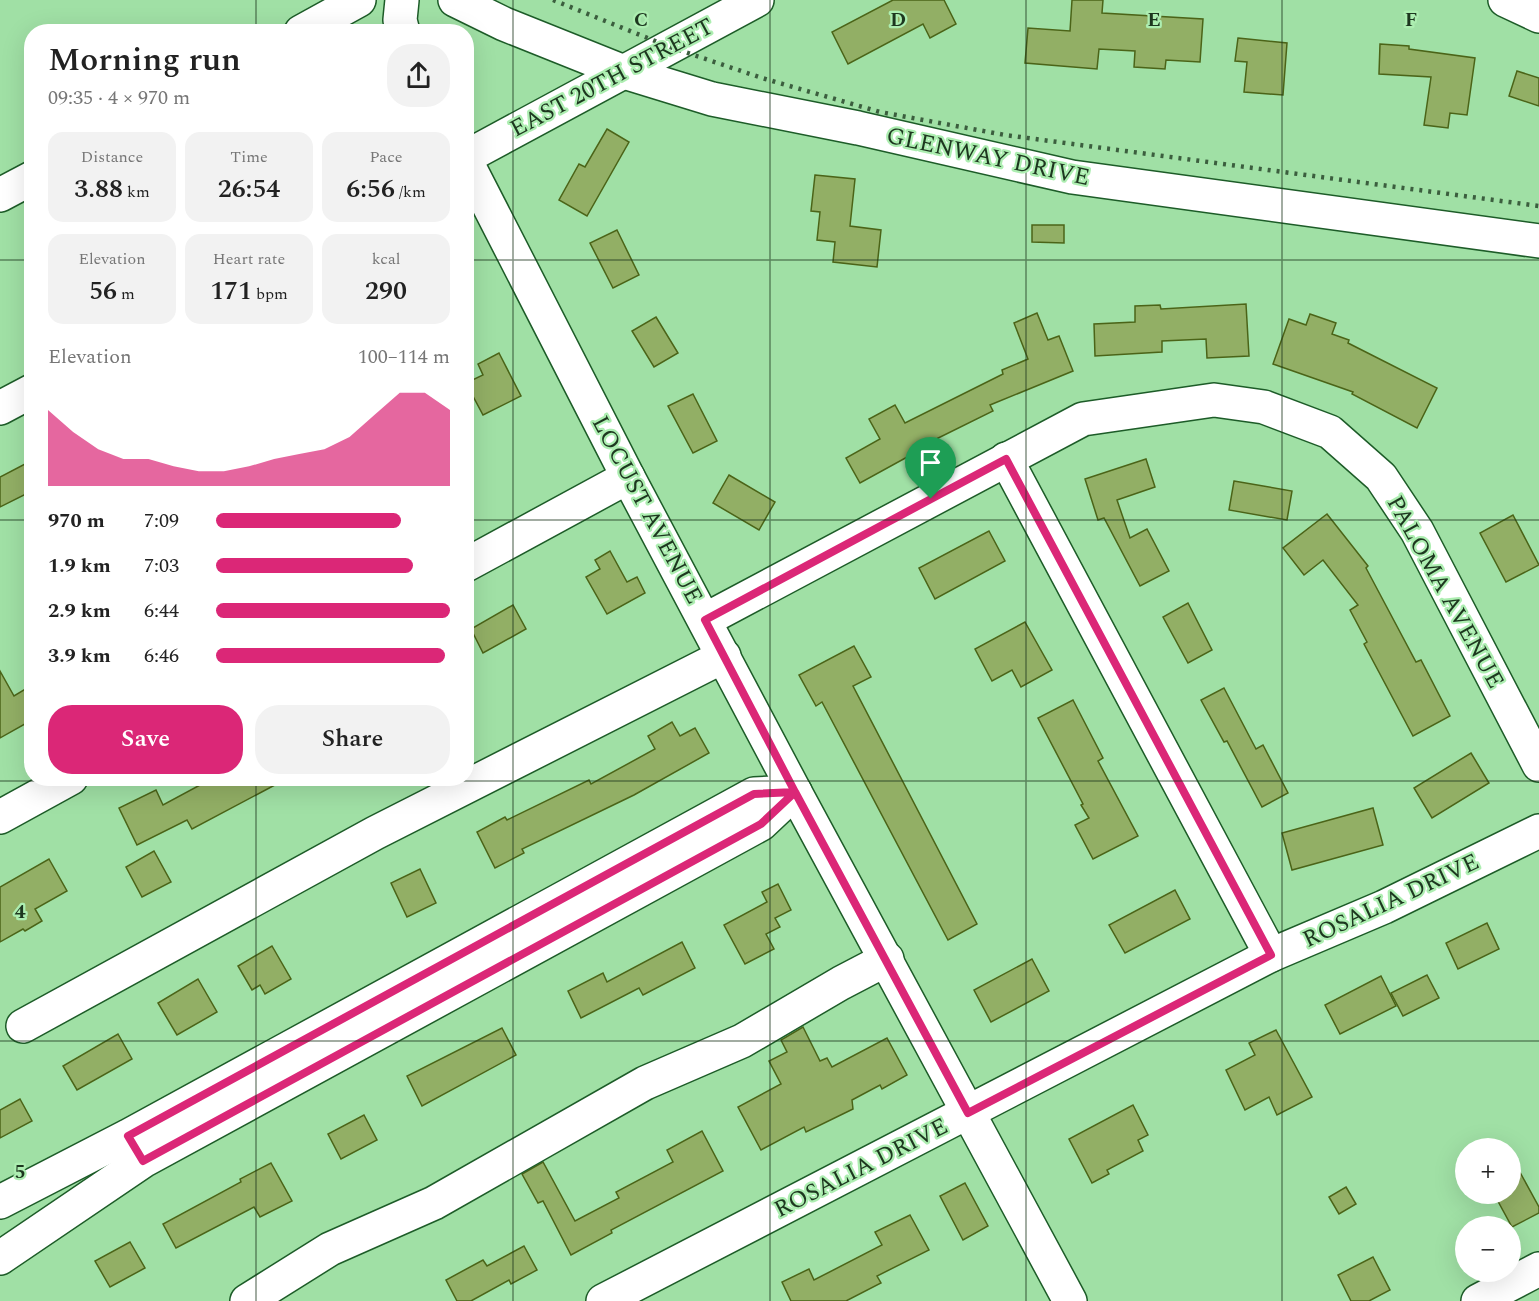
<!DOCTYPE html>
<html lang="en">
<head>
<meta charset="utf-8">
<style>
	body { margin:0; font-family:Spectral,serif; background:#f2f2f2; color:#222; height:100vh; display:flex; flex-direction:column; font-size:22px; white-space:nowrap }
	* { box-sizing:border-box; margin:0 }
	p { font-size:20px; color:#767676 }
	.icon { flex:none; width:33px; height:33px; fill:none; stroke:currentColor; stroke-width:2; stroke-linecap:round; stroke-linejoin:round }
	.map { position:relative; flex:1; overflow:hidden }
	.panel { position:absolute; left:24px; top:24px; width:450px; height:762px; display:flex; flex-direction:column; background:#fff; border-radius:24px; box-shadow:0 6px 24px #0002 }
	.panel>* { flex:none }
	.fabs { position:absolute; left:1455px; top:1138px; display:grid; gap:12px }
	.fabs a { display:grid; place-items:center; width:66px; height:66px; border-radius:50%; background:#fff; box-shadow:0 6px 24px #0002; font-size:30px }
	.pin { position:absolute; display:grid; place-items:center; width:51px; height:51px; color:#fff; margin:-62px -26px; border-radius:50% 50% 50% 0; rotate:-45deg; box-shadow:0 0 6px #0007 }
	.pin .icon { rotate:45deg }
	.round { display:grid; place-items:center; flex:none; width:63px; height:63px; border-radius:24px; background:#f2f2f2 }
	.headline { display:flex; align-items:center; justify-content:space-between; height:102px; padding:0 24px }
	h1 { font-size:33px; font-weight:600; line-height:45px }
	.figures { display:grid; grid-template-columns:repeat(3,1fr); gap:9px; height:102px; padding:6px 24px }
	.figures div { display:grid; align-content:center; border-radius:15px; background:#f2f2f2; text-align:center }
	.figures b { font-size:26px; font-weight:600 }
	.figures small { font-size:16px; font-weight:400 }
	.figures p { font-size:16px }
	.chart { height:168px; padding:12px 24px }
	.chart p { display:flex; justify-content:space-between }
	.chart svg { width:100%; height:108px; margin-top:6px; fill:#db2777; opacity:.7 }
	.cta { display:flex; gap:12px; margin-top:auto; padding:12px 24px }
	.cta a { flex:1; height:69px; border-radius:24px; background:#db2777; color:#fff; font-size:24px; font-weight:600; line-height:69px; text-align:center }
	.cta a+a { background:#f2f2f2; color:#222 }
	ul { padding:0 24px; list-style:none; font-size:20px }
	li { display:grid; grid-template-columns:96px 72px 1fr; align-items:center; height:45px }
	li i { height:15px; border-radius:8px; background:#db2777 }
	.map>svg:first-child { display:block }
</style>
</head>
<body>
<div class="map">
<svg width="1539" height="1301" viewBox="0 0 1539 1301">
	<rect width="100%" height="100%" fill="#a0e0a5"/>
	<g fill="#92af65" stroke="#4b6418" stroke-width="1.5">
		<path d="M893,0H944L956,24L930,38L923,24L848,64L832,32Z"/>
		<path d="M1072,0H1103L1102,13L1203,19L1200,62L1166,60L1165,69L1134,67L1135,51L1099,49L1097,69L1025,63L1028,28L1070,31Z"/>
		<path d="M1238,38L1287,43L1283,95L1244,92L1247,62L1235,61Z"/>
		<path d="M1380,44L1409,46V49L1475,58L1467,115L1450,113L1448,128L1424,125L1431,77L1379,74Z"/>
		<path d="M1517,71L1539,78V106L1509,96Z"/>
		<path d="M607,129L629,142L587,216L559,200L579,164L585,167Z"/>
		<path d="M815,175L855,179L850,226L881,230L877,267L833,262L835,242L817,240L820,212L811,211Z"/>
		<path d="M1032,225H1064V243L1032,242Z"/>
		<path d="M617,230L639,275L613,288L590,243Z"/>
		<path d="M1246,304L1249,356L1207,358L1206,339L1162,341V352L1095,356L1094,324L1135,322V306L1160,305L1161,309Z"/>
		<path d="M1037,313L1048,340L1059,336L1073,371L990,405L993,411L918,448L920,450L860,483L846,458L880,439L869,419L895,405L905,423L1003,374L1002,370L1028,359L1014,323Z"/>
		<path d="M1310,314L1336,323L1332,334L1349,340L1348,343L1437,388L1417,428L1352,394L1353,392L1273,364L1289,319L1306,325Z"/>
		<path d="M656,317L678,353L654,367L632,331Z"/>
		<path d="M499,353L521,396L483,415L466,383L483,375L478,364Z"/>
		<path d="M693,394L717,441L693,453L668,406Z"/>
		<path d="M1146,459L1155,487L1117,500L1130,538L1147,529L1169,571L1140,586L1104,518L1098,520L1085,479Z"/>
		<path d="M25,464L32,476V491L0,507V477Z"/>
		<path d="M729,475L775,502L759,530L713,503Z"/>
		<path d="M1234,481L1292,491L1287,520L1229,510Z"/>
		<path d="M1327,514L1368,566L1366,568L1416,662L1421,660L1450,716L1413,736L1364,644L1367,642L1350,610L1358,605L1323,560L1304,575L1283,548Z"/>
		<path d="M1513,515L1539,565L1506,582L1480,533Z"/>
		<path d="M989,531L1005,561L935,599L919,568Z"/>
		<path d="M610,551L627,582L637,577L645,593L607,614L586,577L600,569L595,560Z"/>
		<path d="M1188,603L1212,650L1188,663L1163,617Z"/>
		<path d="M513,605L526,629L483,653L471,629Z"/>
		<path d="M1025,622L1052,670L1021,687L1012,670L992,681L975,649Z"/>
		<path d="M854,646L871,677L853,686L977,924L948,940L822,702L816,706L799,675Z"/>
		<path d="M0,671L14,696L32,685V720L0,738Z"/>
		<path d="M1224,688L1256,749L1263,745L1288,793L1262,807L1227,741L1224,742L1201,700Z"/>
		<path d="M1073,700L1103,758L1098,761L1138,836L1093,859L1075,825L1089,818L1081,805L1083,804L1038,718Z"/>
		<path d="M672,722L680,736L695,728L709,753L634,795L522,849L524,853L495,868L477,832L505,817L507,820L589,780L591,784L655,749L648,736Z"/>
		<path d="M1471,753L1489,783L1432,818L1414,788Z"/>
		<path d="M213,778H288L192,829L187,820L137,845L119,808L156,790L163,805Z"/>
		<path d="M1373,808L1383,845L1292,870L1282,833Z"/>
		<path d="M154,851L171,882L142,897L126,867Z"/>
		<path d="M49,859L67,891L35,909L42,921L25,931L23,929L0,942V887Z"/>
		<path d="M420,869L436,903L407,917L391,883Z"/>
		<path d="M778,884L791,910L775,918L780,927L766,934L774,949L745,964L724,925L767,902L762,892Z"/>
		<path d="M1175,890L1190,919L1125,953L1109,925Z"/>
		<path d="M1487,923L1499,949L1458,969L1446,943Z"/>
		<path d="M682,942L695,968L643,995L639,988L581,1018L568,991L603,973L607,982Z"/>
		<path d="M272,946L291,979L265,994L260,985L252,990L238,966Z"/>
		<path d="M1032,959L1049,991L991,1022L974,990Z"/>
		<path d="M1427,975L1439,998L1403,1016L1391,993Z"/>
		<path d="M1381,976L1396,1006L1340,1034L1325,1005Z"/>
		<path d="M198,979L217,1012L177,1035L158,1003Z"/>
		<path d="M803,1027L820,1061L827,1058L832,1067L887,1038L907,1075L882,1089L880,1085L852,1100L853,1109L806,1132L804,1127L761,1150L738,1107L781,1084L769,1061L787,1052L781,1040Z"/>
		<path d="M502,1028L516,1055L422,1106L407,1076Z"/>
		<path d="M1276,1030L1312,1097L1277,1115L1269,1097L1245,1110L1226,1070L1255,1055L1249,1043Z"/>
		<path d="M118,1034L132,1059L77,1090L63,1066Z"/>
		<path d="M20,1099L32,1121L0,1138V1110Z"/>
		<path d="M1133,1105L1148,1135L1138,1140L1143,1151L1107,1170L1109,1174L1092,1183L1069,1139Z"/>
		<path d="M364,1115L377,1140L341,1159L328,1134Z"/>
		<path d="M702,1131L723,1171L611,1230L612,1233L571,1255L543,1201L538,1203L522,1174L543,1162L575,1221L619,1198L616,1192L673,1162L667,1150Z"/>
		<path d="M1510,1154L1539,1207V1213L1512,1227L1494,1194H1510Z"/>
		<path d="M271,1163L292,1201L260,1217L254,1207L176,1248L163,1224L241,1182L240,1179Z"/>
		<path d="M965,1183L988,1226L963,1240L940,1196Z"/>
		<path d="M1346,1187L1356,1204L1339,1214L1329,1197Z"/>
		<path d="M910,1215L929,1250L877,1276L881,1283L846,1301H791L782,1282L809,1269L814,1280L882,1245L875,1232Z"/>
		<path d="M130,1242L145,1268L110,1287L95,1261Z"/>
		<path d="M524,1246L537,1270L511,1284L509,1280L471,1301H457L446,1280L483,1260L487,1266Z"/>
		<path d="M1373,1257L1390,1290L1369,1301H1351L1338,1275Z"/>
	</g>
	<g fill="none" stroke-linecap="round" stroke-linejoin="round">
		<g stroke="#1d5c28" stroke-width="36">
			<g id="minor">
				<path d="M402,0L400,20L403,32"/>
				<path d="M455,0L504,24L624,72L712,99L858,128L1072,177L1539,241"/>
				<path d="M1505,0L1539,16"/>
				<path d="M301,32L359,0"/>
				<path d="M466,157L757,0"/>
				<path d="M466,161L628,477L795,792L1070,1301"/>
				<path d="M0,195L32,178"/>
				<path d="M0,408L32,391"/>
				<path d="M1006,459L1271,955"/>
				<path d="M466,565L628,477"/>
				<path d="M705,620L1083,419L1214,400L1264,407L1330,432L1381,477L1417,531L1539,765"/>
				<path d="M0,817L71,778"/>
				<path d="M23,1026L375,833L724,656"/>
				<path d="M0,1202L128,1136L754,794L795,792"/>
				<path d="M0,1258L143,1161L761,824L795,792"/>
				<path d="M247,1301L330,1249L434,1203L645,1083L742,1041L841,983L887,959"/>
				<path d="M603,1301L1271,955L1384,907L1539,831"/>
				<path d="M1478,1301L1539,1269"/>
			</g>
		</g>
		<use href="#minor" stroke="#fff" stroke-width="33"/>
		<path stroke="#3b5e3e" stroke-width="4.5" stroke-dasharray="3 6" stroke-linecap="butt" d="M553,0L670,47L762,78L880,112L1005,135L1539,206"/>
	</g>
	<g fill="none" stroke-linecap="round" stroke-linejoin="round">
		<g stroke="#fff" stroke-width="12">
			<path id="route" d="M931,499L705,620L795,792L761,824L143,1161L128,1136L754,794L795,792L968,1113L1271,955L1006,459L931,499"/>
		</g>
		<use href="#route" stroke="#db2777" stroke-width="8"/>
	</g>
	<path fill="none" stroke="#1d371f" stroke-width="1.5" stroke-opacity="0.55" d="M256,0V32M513,0V1301M770,0V1301M1026,0V1301M1282,0V1301M0,260H32M466,260H1539M0,520H32M466,520H1539M256,778V1301M0,781H1539M0,1041H1539"/>
	<g text-anchor="middle" dominant-baseline="central" stroke-width="4.5" stroke-linejoin="round" paint-order="stroke">
		<g font-size="24" fill="#1d371f" stroke="#adeeb1">
			<text transform="translate(612 78) rotate(-28)">EAST 20TH STREET</text>
			<text transform="translate(988 157) rotate(12)">GLENWAY DRIVE</text>
			<text transform="translate(647 510) rotate(62)">LOCUST AVENUE</text>
			<text transform="translate(1445 592) rotate(61)">PALOMA AVENUE</text>
			<text transform="translate(1391 901) rotate(-25)">ROSALIA DRIVE</text>
			<text transform="translate(861 1168) rotate(-27)">ROSALIA DRIVE</text>
		</g>
	</g>
	<g font-size="20" text-anchor="middle" font-weight="bold" fill="#1d371f" stroke="#adeeb1" stroke-width="4.5" stroke-linejoin="round" paint-order="stroke">
		<text x="641" y="26">C</text>
		<text x="898" y="26">D</text>
		<text x="1154" y="26">E</text>
		<text x="1411" y="26">F</text>
		<text x="20" y="918">4</text>
		<text x="20" y="1178">5</text>
	</g>
</svg>
<div class="fabs">
<a>+</a>
<a>−</a>
</div>
<div class="pin" style="left:931px;top:499px;background:#1e9e55"><svg class="icon" aria-label="arrive" viewBox="0 0 24 24"><path d="M6 21V4h12l-3 4 3 4H6"/></svg></div>
<section class="panel">
<div class="headline"><div><h1>Morning run</h1><p>09:35 · 4 × 970 m</p></div><a class="round"><svg class="icon" aria-label="share" viewBox="0 0 24 24"><path d="M12 15V3M7 8l5-5 5 5M5 13v7h14v-7"/></svg></a></div>
<div class="figures">
<div><p>Distance</p><b>3.88<small> km</small></b></div>
<div><p>Time</p><b>26:54</b></div>
<div><p>Pace</p><b>6:56<small> /km</small></b></div>
</div>
<div class="figures">
<div><p>Elevation</p><b>56<small> m</small></b></div>
<div><p>Heart rate</p><b>171<small> bpm</small></b></div>
<div><p>kcal</p><b>290</b></div>
</div>
<div class="chart"><p><span>Elevation</span>100–114 m</p>
<svg viewBox="0 0 160 44" preserveAspectRatio="none"><path d="M0 44V13L10 22L20 29L30 33L40 33L50 36L60 38L70 38L80 36L90 33L100 31L110 29L120 24L130 15L140 6L150 6L160 13V44z"/></svg>
</div>
<ul>
<li><b>970 m</b>7:09<i style="width:79%"></i></li>
<li><b>1.9 km</b>7:03<i style="width:84%"></i></li>
<li><b>2.9 km</b>6:44<i style="width:100%"></i></li>
<li><b>3.9 km</b>6:46<i style="width:98%"></i></li>
</ul>
<div class="cta"><a>Save</a><a>Share</a></div>
</section>
</div>
</body>
</html>
